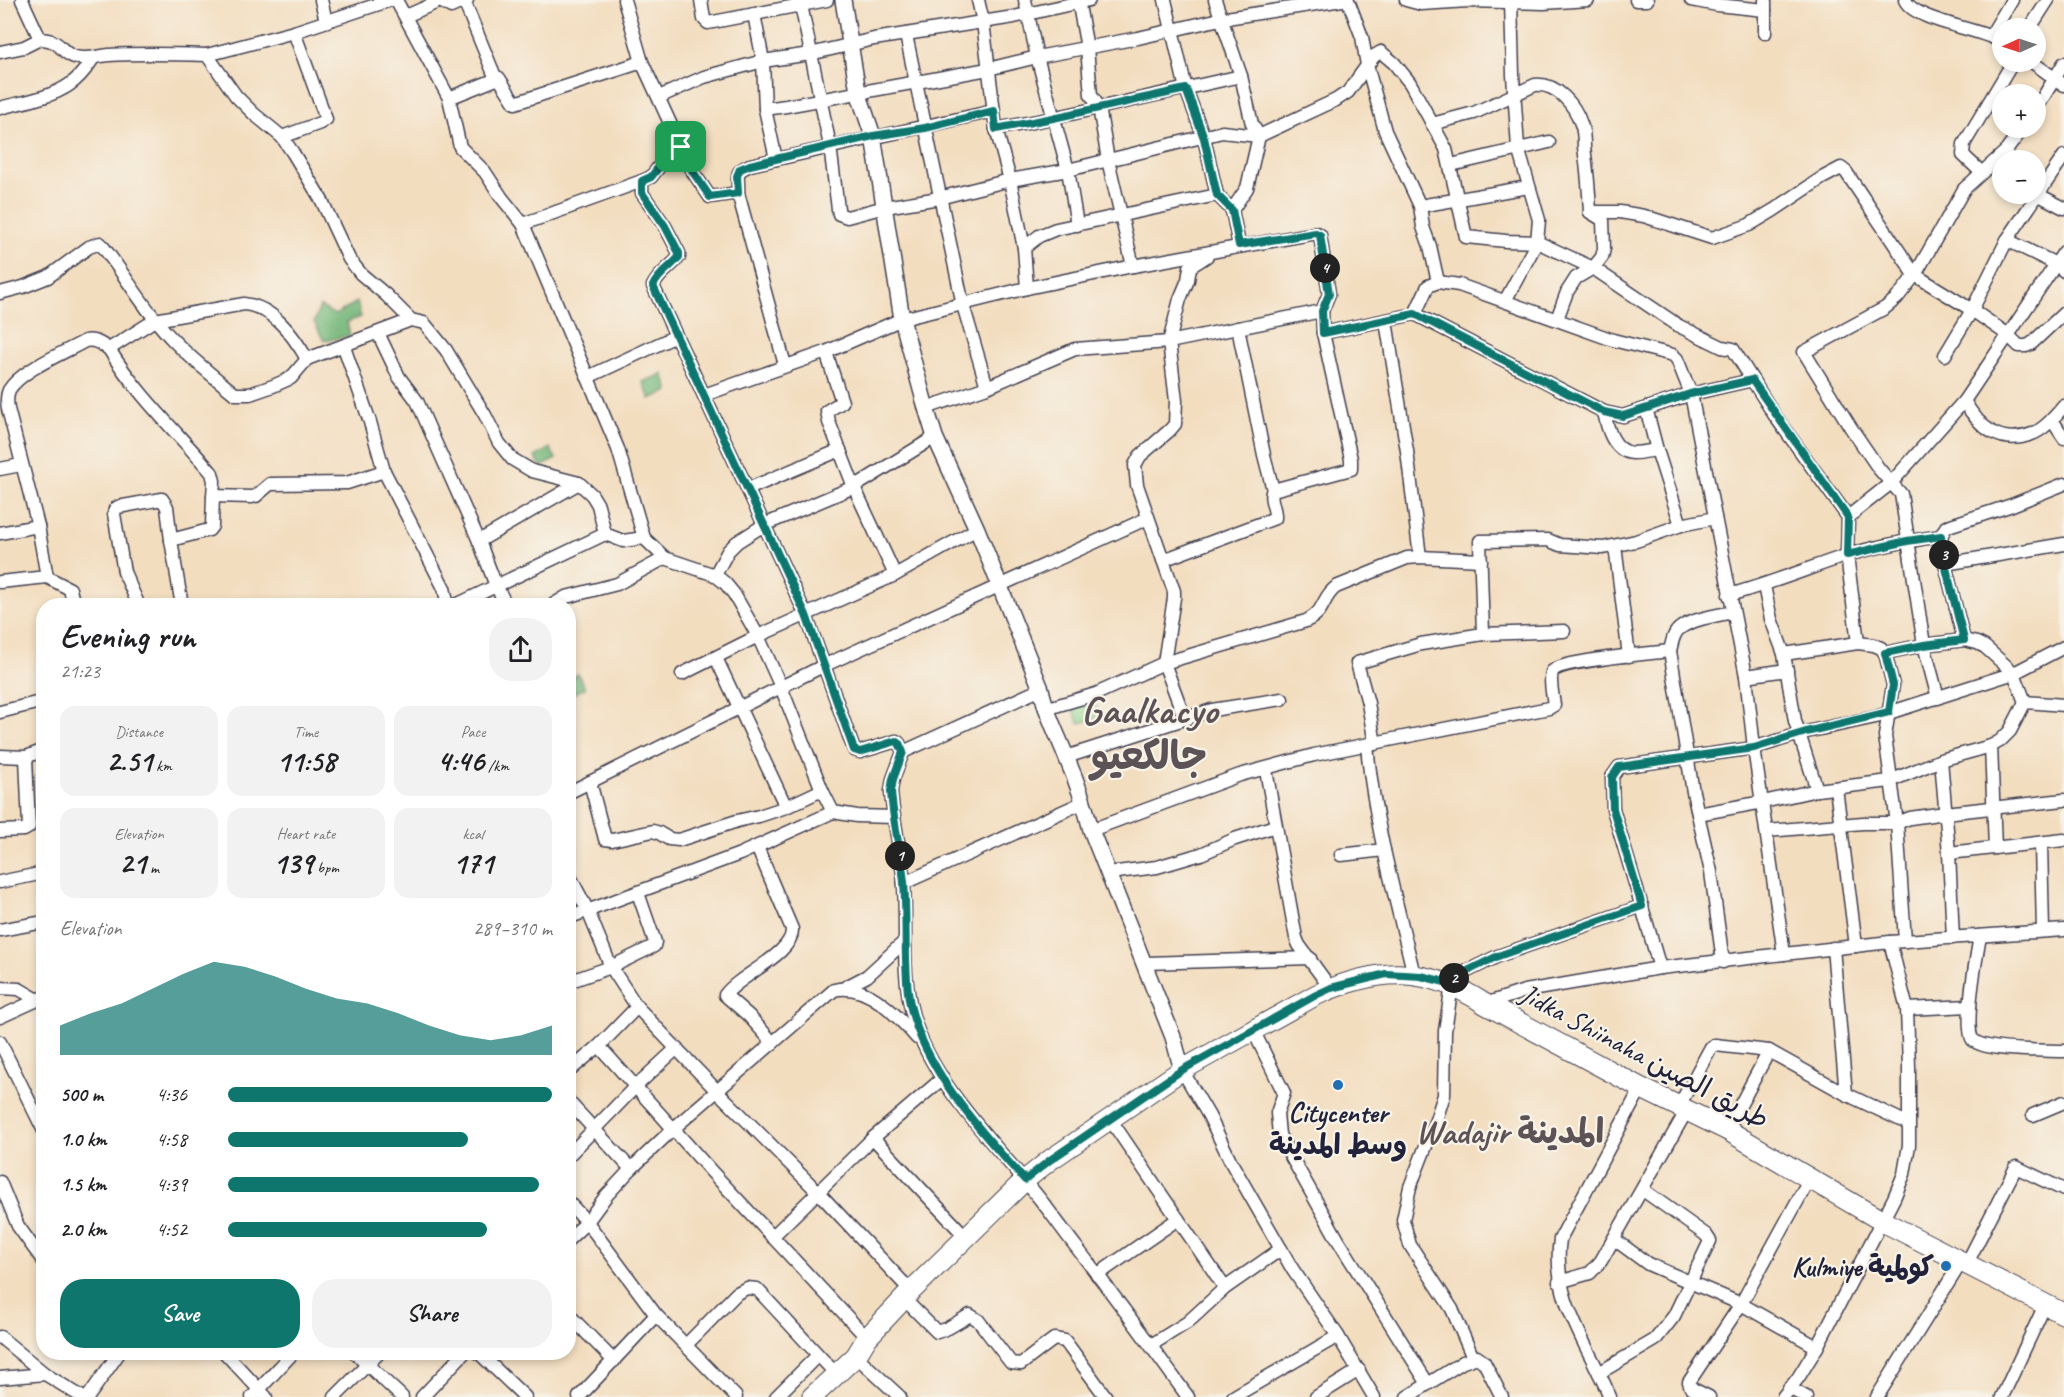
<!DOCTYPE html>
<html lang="en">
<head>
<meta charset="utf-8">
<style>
	body { margin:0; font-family:Caveat,"Playpen Sans Arabic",sans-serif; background:#f2f2f2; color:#202124; height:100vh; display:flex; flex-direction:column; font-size:22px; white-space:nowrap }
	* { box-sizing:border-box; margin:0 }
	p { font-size:20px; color:#757577 }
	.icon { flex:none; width:33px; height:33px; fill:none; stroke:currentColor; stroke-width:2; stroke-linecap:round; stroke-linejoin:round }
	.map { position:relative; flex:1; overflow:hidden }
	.sheet { position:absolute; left:36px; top:598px; width:540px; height:762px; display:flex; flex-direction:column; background:#fff; border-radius:24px; box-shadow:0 3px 9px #0003 }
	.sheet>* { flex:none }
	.needle { width:39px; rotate:267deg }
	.buttons { position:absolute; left:1992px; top:18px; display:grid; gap:12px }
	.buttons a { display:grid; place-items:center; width:54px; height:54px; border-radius:50%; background:#fff; box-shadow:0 3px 9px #0003; font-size:30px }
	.pin { position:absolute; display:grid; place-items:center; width:51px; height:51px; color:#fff; margin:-26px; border-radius:12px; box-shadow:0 3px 9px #0006 }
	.km { position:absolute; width:30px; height:30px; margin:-15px; border-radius:50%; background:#222; color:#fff; font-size:16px; line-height:30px; text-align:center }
	.round { display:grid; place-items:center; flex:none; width:63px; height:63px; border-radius:24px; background:#f2f2f2 }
	.summary { display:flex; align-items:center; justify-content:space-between; height:102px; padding:0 24px }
	h1 { font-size:33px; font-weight:700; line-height:45px }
	.metrics { display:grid; grid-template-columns:repeat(3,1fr); gap:9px; height:102px; padding:6px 24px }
	.metrics div { display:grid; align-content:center; border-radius:15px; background:#f2f2f2; text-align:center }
	.metrics b { font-size:30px; font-weight:700 }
	.metrics small { font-size:16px; font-weight:400 }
	.metrics p { font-size:16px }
	.chart { height:168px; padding:12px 24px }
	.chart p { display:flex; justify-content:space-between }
	.chart svg { width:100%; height:108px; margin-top:6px; fill:#0f766e; opacity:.7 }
	.primary-button { display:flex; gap:12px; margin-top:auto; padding:12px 24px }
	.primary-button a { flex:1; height:69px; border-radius:24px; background:#0f766e; color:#fff; font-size:24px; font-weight:700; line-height:69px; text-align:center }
	.primary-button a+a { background:#f2f2f2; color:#202124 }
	ul { padding:0 24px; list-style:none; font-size:20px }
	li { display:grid; grid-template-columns:96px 72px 1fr; align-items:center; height:45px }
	li i { height:15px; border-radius:8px; background:#0f766e }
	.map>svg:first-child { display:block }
</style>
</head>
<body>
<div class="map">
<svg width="2064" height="1397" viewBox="0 0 2064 1397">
	<rect width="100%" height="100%" fill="#f7f3e8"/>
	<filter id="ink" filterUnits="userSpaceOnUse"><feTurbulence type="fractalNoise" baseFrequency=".0167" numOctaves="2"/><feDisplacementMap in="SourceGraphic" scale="12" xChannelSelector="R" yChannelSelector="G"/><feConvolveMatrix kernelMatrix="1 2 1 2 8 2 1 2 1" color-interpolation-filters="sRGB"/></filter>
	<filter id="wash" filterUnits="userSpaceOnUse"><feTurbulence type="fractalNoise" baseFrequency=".008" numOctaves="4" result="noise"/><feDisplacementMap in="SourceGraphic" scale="24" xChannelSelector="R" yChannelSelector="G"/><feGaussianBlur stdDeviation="1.35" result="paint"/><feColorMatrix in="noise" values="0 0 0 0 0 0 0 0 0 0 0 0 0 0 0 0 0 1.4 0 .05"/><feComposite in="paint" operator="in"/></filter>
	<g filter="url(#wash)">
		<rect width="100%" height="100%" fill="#f3ddbf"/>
		<path fill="#8fd48d" stroke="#587b64" stroke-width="1.5" d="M1093,699L1100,717L1079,723L1072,706Z"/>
		<g fill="#73b678" stroke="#4a6c5a" stroke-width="1.5">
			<path d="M357,302L361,317L347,322L350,336L324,341L314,322L320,306L335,315Z"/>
			<path d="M663,374L669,391L650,399L643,382Z"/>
			<path d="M550,448L556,459L541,467L535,457Z"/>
			<path d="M578,674L585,688L569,696V679Z"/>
		</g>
	</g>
	<g filter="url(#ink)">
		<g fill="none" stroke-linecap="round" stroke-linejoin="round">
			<g stroke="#413e4f" stroke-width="15">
				<g id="minor">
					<path d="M22,0L40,39C62,40 58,50 72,56C83,61 98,56 109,55C142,53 175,54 207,55L236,96L254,114L282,137L293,153L322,201L349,259L361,274L386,295L411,320L424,323L446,350L485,415L499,443L512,459L532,471L579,483L592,495L598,505L605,534L623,541L644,538"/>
					<path d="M321,0L326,21"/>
					<path d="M396,0L449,98L460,147L485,172L502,198L523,224L618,449L644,538L665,558L715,575L725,583L734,594L758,636L781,687L822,790L833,812L857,816L894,817"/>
					<path d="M624,0L642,62L681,147L662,163L651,177L642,181V193L665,226L679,253V257C670,268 659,273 653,286L806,615L854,750L860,752L896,741L899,743L903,752"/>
					<path d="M701,0L704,19L708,23L827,0"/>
					<path d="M800,0L830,146L838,209L839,214L847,217L885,207L939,198L1010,180L1068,170L1222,132L1259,136L1336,100L1348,92L1374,56L1381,52L1394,63L1410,83L1446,149L1466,237L1506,241L1537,242L1593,268L1679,326L1722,347L1733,349L1775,416L1848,517L1847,555L1858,643"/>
					<path d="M978,0L983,22L996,129L1010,180L1024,248L1027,288"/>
					<path d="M1025,0L1037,57L1068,170L1077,225"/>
					<path d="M1078,0L1087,48L1091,95L1099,107L1108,160L1133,266L1316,233L1320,235L1329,294L1322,311L1323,333L1351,459V469L1273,490C1268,498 1276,508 1275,518L1163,560L1174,591V598L1164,663L1185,719"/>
					<path d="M1165,0L1186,89L1204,138L1217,195L1232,210L1239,245"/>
					<path d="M1215,0L1241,76L1252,124L1259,136L1247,188L1232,210"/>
					<path d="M1348,0L1362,37L1367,65L1385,131L1420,206L1423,227L1430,246L1438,282"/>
					<path d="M1406,0L1421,4L1468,1L1544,3L1588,0"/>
					<path d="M1636,0H1647"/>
					<path d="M1691,0L1717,5L1765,10"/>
					<path d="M1905,0C1915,22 1981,28 2002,42"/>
					<path d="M464,1L496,79"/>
					<path d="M754,14L763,61L810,54L874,39L1014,17L1089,0"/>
					<path d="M406,16L440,1L451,7L467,0"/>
					<path d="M2030,28L2048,0"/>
					<path d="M1765,33V0"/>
					<path d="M906,35L963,305L987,387"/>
					<path d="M1991,35L2012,0"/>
					<path d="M0,52L24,47L40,39"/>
					<path d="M207,55L294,32L391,0"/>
					<path d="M2032,62L2064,85"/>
					<path d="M659,97L704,77L763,61L765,109L786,106L988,69L1037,57L1138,38L1220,19L1342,0"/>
					<path d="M449,98L499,78L515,103L642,62"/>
					<path d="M0,108C22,102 50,98 69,85C78,79 86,69 92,60L90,58"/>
					<path d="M765,109L776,159"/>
					<path d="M2036,109L2064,63"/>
					<path d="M1432,124L1474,113L1535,85C1557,83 1575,105 1581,124C1584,131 1584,140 1584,147C1587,168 1589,190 1590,212L1603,220L1604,249L1602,257L1593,268L1576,278L1567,292L1557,319"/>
					<path d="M996,129L1053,118L1241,76"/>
					<path d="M282,137L320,123L326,119L294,32"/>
					<path d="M681,147L693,172L710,197L738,193L785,365"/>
					<path d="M1451,165L1549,142"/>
					<path d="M1981,172L1963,155L1964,144L2013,62"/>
					<path d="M738,193C739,176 733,172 750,165L994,111"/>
					<path d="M2039,195L2064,208"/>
					<path d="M1420,206L1528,187"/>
					<path d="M1590,212H1620L1644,216L1712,238L1749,225L1774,210L1822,178L1841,168L1846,172L1915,275L1972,310L2007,334L2019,346H2026L2031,344L2064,313"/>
					<path d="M523,224L642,181"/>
					<path d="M2007,240L2056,264L2064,271"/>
					<path d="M1024,248L1039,236L1056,229L1217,195"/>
					<path d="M0,293L23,287L48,277L89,247L100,243C125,274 144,310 172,339C191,359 213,376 235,394H250L273,386L291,378L307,359L411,320"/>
					<path d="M1505,301L1537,242L1539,220L1518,148L1513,75L1511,0"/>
					<path d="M1415,314L1604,412C1607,427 1613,452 1633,453C1641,453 1649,451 1657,450"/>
					<path d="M1386,321L1407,451L1420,557"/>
					<path d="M1238,328L1264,455L1273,490"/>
					<path d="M378,333L399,377L417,401L479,541L496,586L507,606"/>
					<path d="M1323,333L1415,314L1428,286L1438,282L1459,285L1613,340L1673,355L1677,359L1691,394L1746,676L1754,748L1784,954"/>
					<path d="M344,347L370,422L384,471L444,588L448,606"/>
					<path d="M109,349C137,395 178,433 212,473L214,481L213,496"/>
					<path d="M826,352L842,402L827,411L829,422L854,487L895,575"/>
					<path d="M1945,355L1972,310L2007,240L2064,156"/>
					<path d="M588,377L676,336"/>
					<path d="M704,395L826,352L902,319L1027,288L1133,266"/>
					<path d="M1964,401C1980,428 2000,446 2032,434C2045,429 2055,416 2064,406"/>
					<path d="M926,408L987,387L1075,349L1169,342L1322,311"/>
					<path d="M1646,408L1657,450L1681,525"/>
					<path d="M1604,412L1623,416L1691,394L1752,380"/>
					<path d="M2052,420L2064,438"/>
					<path d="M0,469L21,465"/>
					<path d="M748,489L840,450"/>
					<path d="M1848,517L1891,483L1964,401L2064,252"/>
					<path d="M0,533L38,526"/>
					<path d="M1941,536L1945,564L1964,640"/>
					<path d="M171,540L209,530L212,526L213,496L252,497L256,496L270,484L347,483L384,471"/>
					<path d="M479,541L579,483"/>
					<path d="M1615,546L1629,656"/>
					<path d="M1163,560L1137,485L1135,465L1140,456L1170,430L1175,424L1176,401L1169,342L1180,299L1188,280L1190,267L1207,256"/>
					<path d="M1945,564L2064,544"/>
					<path d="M715,575L728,551L737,542L764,525L854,487L935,437"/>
					<path d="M0,582L47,577"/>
					<path d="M1764,586L1771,619L1784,654L1858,643L1874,645L1881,648L1885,653L1893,685L1885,736L1897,823L1905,941"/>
					<path d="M1729,595C1769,584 1806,569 1845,556C1876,546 1909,541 1941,536L1946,527L1951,525L2012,505L2064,484"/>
					<path d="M74,606L70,589L47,577L38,526L8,409C7,402 6,397 9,390C21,370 64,353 85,341C95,339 101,344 109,349L155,320L244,304C273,307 293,335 307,359"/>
					<path d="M139,606L124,572L114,514L115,509L118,507L162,499L167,507L171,540L182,606"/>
					<path d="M454,606L605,534"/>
					<path d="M551,606L566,597L617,584L665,558"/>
					<path d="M1483,634L1480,541L1548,540L1560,545L1603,548L1636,541L1681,525L1715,518"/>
					<path d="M1885,653L1924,645L1964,640L1977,643L1985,647L2014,673L2025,702"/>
					<path d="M1784,654L1795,721L1817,790"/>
					<path d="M716,658L786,807"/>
					<path d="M682,674L758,636L895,575L977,529"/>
					<path d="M1746,676L1787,670"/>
					<path d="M1041,689L903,752L893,779L891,791C893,823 902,854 904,886C907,929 901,974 913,1016C929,1076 985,1134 1024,1180C1043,1201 1059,1225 1077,1248C1115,1297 1152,1347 1188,1397"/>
					<path d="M1938,698L1924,645L1901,494L1879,469L1851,428L1804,352L1885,308L1897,298L1915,275L1964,189L2006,151L2023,128"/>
					<path d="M1045,709L1096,694L1164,663L1306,621C1326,612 1321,598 1336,587L1407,558L1420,557L1481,560"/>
					<path d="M0,712L44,701"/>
					<path d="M1375,744L1368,703L1357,663L1421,644L1483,634L1564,631"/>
					<path d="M1367,745C1374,823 1396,899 1414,975"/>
					<path d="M1991,746L1995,848"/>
					<path d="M0,756L26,757L44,750"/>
					<path d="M1066,757L1212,710L1282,699"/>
					<path d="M1941,760L1949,853L1953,938"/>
					<path d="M1266,770L1296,938L1299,945L1331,989"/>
					<path d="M590,782L605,839L612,840L653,831L659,833L669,839L679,840L737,821L759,816L786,807L822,790"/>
					<path d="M1836,788L1856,946"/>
					<path d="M568,793L823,666L1148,518"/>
					<path d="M1698,814L1763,802L1817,790L1890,781L1941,760L1991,746L2000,741L2010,731L2025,702L2064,705"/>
					<path d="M1091,830L1240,775L1314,755L1549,708L1554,705C1553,696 1549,681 1552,672C1557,661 1653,653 1670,651"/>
					<path d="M0,831L24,830L29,827L26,757"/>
					<path d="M1767,831L1863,823H1897L1910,818L1945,813L2064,800"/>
					<path d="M2041,843L2043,931"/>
					<path d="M757,847L792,929C794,954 739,975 725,995L749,1016L773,1043"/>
					<path d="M1949,853L2064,840"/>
					<path d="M1341,855L1384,850"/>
					<path d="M568,873L588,911L611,967L637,1007L718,1092L818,1192L911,1291"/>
					<path d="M1109,873L1157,867L1201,854L1235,839L1275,826"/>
					<path d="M0,882L44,873"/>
					<path d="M904,883L1084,802"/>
					<path d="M568,918L740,854L833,812"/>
					<path d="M0,930L44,922"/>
					<path d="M1980,936C1977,953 1963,1030 1973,1040C1986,1052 2046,1050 2064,1051"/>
					<path d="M1833,948L1846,1094"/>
					<path d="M1723,962L1711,872L1693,792L1670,651C1672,643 1673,634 1679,629C1690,619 1719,615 1733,612"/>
					<path d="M1145,963L1310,958"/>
					<path d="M1660,968L1613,809L1612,777L1619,767L1754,748L1806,732L1876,717L2014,673L2064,647"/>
					<path d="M568,982L611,967L654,946L655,942L638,893"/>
					<path d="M1445,982L1498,956L1642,906"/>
					<path d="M1452,985L1445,1031L1444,1095L1436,1120L1410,1187L1403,1220L1410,1245L1452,1309L1473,1358"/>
					<path d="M0,988L19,989L38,1000"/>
					<path d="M844,988L867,976L905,941"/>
					<path d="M1485,1004L1525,991L1660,968L1890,942L2064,930"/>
					<path d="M1907,1009L1970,1006"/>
					<path d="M0,1017L44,997"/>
					<path d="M1253,1030L1284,1093L1277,1113L1279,1135L1338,1240L1428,1384"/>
					<path d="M0,1042L44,1131"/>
					<path d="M599,1046L711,1171L867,1338"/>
					<path d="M1182,1070L1209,1116L1232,1164L1293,1270L1338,1336L1374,1397"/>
					<path d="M568,1072L599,1046L637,1007"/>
					<path d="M568,1101L631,1169"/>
					<path d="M1679,1106L1711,1047L1715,1045L1769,1051"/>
					<path d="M2033,1115L2064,1102"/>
					<path d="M1110,1119L1225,1288"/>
					<path d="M1727,1130L1769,1051L1846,1094L1907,1123"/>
					<path d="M873,1138L966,1237"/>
					<path d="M568,1156L636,1086L677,1048"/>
					<path d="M0,1182L18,1226L44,1262"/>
					<path d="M568,1202L587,1222L656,1315L736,1397"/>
					<path d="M772,1237L873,1138L943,1078"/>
					<path d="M1614,1239L1648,1264L1741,1304L1817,1347"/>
					<path d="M568,1240L587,1222L606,1196L631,1169L674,1128L834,990C867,982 898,1016 917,1038"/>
					<path d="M1967,1263L2016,1167L2064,1190"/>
					<path d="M1097,1275L1178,1219"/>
					<path d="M1559,1282L1590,1273L1601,1261L1687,1110"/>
					<path d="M904,1299L937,1332L948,1328L970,1315L978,1320L1011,1363L1021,1364L1054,1339L1065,1341L1106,1397"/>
					<path d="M568,1314L614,1361"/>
					<path d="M0,1337L45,1374L82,1397"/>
					<path d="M686,1345L737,1293L747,1288L757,1289L836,1374"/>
					<path d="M1151,1345L1188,1322L1225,1288L1281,1249"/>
					<path d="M225,1353L266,1397"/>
					<path d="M355,1353L402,1397"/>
					<path d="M479,1353L525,1397"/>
					<path d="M856,1356L900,1397"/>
					<path d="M1599,1373L1655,1340L1674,1316L1710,1241L1706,1235L1643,1190"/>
					<path d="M0,1378L45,1374"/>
					<path d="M1789,1388L1806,1397"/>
					<path d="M88,1397L119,1353"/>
					<path d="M252,1397L293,1353"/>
					<path d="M335,1397L379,1353"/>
					<path d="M422,1397L464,1353"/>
					<path d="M579,1397L656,1315"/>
					<path d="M776,1397L818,1355"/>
					<path d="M1233,1397L1338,1336"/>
					<path d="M1316,1397L1359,1370"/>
					<path d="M1407,1397L1463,1362L1477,1357L1484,1362L1502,1397"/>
					<path d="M1610,1397C1588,1344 1551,1298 1560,1239L1641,1088"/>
					<path d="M1709,1397L1691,1388L1689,1382L1741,1304L1810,1178"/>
					<path d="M1783,1397L1798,1378L1817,1347L1894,1198L1904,1174L1909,1145V1067L1907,1009L1890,942"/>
					<path d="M1877,1397L1962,1261"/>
					<path d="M2002,1397L2045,1305"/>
				</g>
			</g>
			<g stroke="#413e4f" stroke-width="18">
				<path id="tertiary" d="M843,0L858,92L873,136L902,319L926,408L935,437L977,529L1041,689C1046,714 1058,735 1067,759C1077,782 1085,805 1091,830L1173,1037L1182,1070"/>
			</g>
			<g stroke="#413e4f" stroke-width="22">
				<path id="primary" d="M812,1397L856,1356L867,1338L911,1291L1025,1180L1050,1160L1182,1070L1316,995C1379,967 1426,965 1485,1004L1641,1088L1727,1130L1882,1221L2064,1314"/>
			</g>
			<use href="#minor" stroke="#fff" stroke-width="12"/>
			<use href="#tertiary" stroke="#fff" stroke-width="15"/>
			<use href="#primary" stroke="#fff" stroke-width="20"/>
		</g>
	</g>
	<g fill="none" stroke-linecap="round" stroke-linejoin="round" filter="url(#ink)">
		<g stroke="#fff" stroke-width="12">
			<path id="route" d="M1186,89L1204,138L1217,195L1232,210L1239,245L1316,233L1320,235L1329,294L1322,311L1323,333L1415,314L1604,412L1623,416L1690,394L1752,380L1848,517L1847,555L1907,541L1941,536L1945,564L1964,640L1924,645L1885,653L1893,685L1889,712L1806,732L1754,748L1619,767L1612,777L1613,809L1642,906L1498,956L1445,982L1421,976L1386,974L1331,988L1316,995L1182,1070L1050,1160L1025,1180C980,1132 916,1060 908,992C904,956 907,919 904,882C901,852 893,822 891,791L893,779L903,752L899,743L896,741L860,752L854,750L806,615L653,286C659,273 670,268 679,257V253L665,226L642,193V181L651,177L662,163L681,147L693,172L710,197L738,193L737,176L740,169L750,165L873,136L925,128L994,111L996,129L1053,118Z"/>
		</g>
		<use href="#route" stroke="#0f766e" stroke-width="8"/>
	</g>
	<g fill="#1f6fb2" stroke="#f7f3e8" stroke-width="2">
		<circle cx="1338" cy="1085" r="6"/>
		<circle cx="1946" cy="1266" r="6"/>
	</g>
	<g text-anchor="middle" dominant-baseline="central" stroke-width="4.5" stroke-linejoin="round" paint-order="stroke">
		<g font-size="28" fill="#22223b" stroke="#f7f3e8">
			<text transform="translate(1645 1056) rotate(28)">Jidka Shiinaha طريق الصين</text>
		</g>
		<g font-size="28" font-weight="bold" fill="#22223b" stroke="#f7f3e8">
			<text x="1338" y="1112">Citycenter<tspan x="1338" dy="32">وسط المدينة</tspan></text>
			<text x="1934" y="1266" text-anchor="end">Kulmiye كولمية</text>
		</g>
		<g font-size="34" font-weight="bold" fill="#5d5255" stroke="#f7f3e8">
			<text x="1510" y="1131">Wadajir المدينة</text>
		</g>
		<g font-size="40" font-weight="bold" fill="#5d5255" stroke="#f7f3e8">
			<text x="1149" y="710">Gaalkacyo<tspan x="1149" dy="46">جالكعيو</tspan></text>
		</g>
	</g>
</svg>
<div class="buttons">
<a><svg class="needle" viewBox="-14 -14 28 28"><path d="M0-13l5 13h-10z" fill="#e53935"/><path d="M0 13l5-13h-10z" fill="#757577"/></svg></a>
<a>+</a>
<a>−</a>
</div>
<div class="pin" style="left:681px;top:147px;background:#1e9e55"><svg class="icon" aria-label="arrive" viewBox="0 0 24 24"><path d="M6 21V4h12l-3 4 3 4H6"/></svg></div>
<b class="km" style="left:900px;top:856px">1</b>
<b class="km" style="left:1454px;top:978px">2</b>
<b class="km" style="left:1944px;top:555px">3</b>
<b class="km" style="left:1325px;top:268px">4</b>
<section class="sheet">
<div class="summary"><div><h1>Evening run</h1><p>21:23</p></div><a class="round"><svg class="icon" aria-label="share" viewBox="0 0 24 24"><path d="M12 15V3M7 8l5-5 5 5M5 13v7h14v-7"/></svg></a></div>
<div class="metrics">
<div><p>Distance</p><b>2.51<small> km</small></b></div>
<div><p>Time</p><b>11:58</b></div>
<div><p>Pace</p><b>4:46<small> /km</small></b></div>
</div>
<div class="metrics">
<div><p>Elevation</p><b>21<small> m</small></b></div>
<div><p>Heart rate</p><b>139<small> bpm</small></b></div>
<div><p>kcal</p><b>171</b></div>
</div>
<div class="chart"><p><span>Elevation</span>289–310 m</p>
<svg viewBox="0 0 160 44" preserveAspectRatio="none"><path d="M0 44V32L10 27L20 23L30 17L40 11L50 6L60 8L70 12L80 17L90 21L100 23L110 27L120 32L130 36L140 38L150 36L160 32V44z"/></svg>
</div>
<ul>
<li><b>500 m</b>4:36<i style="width:100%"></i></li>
<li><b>1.0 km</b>4:58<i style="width:74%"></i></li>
<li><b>1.5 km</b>4:39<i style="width:96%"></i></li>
<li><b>2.0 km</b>4:52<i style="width:80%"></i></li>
</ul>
<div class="primary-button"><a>Save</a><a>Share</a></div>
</section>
</div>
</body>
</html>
